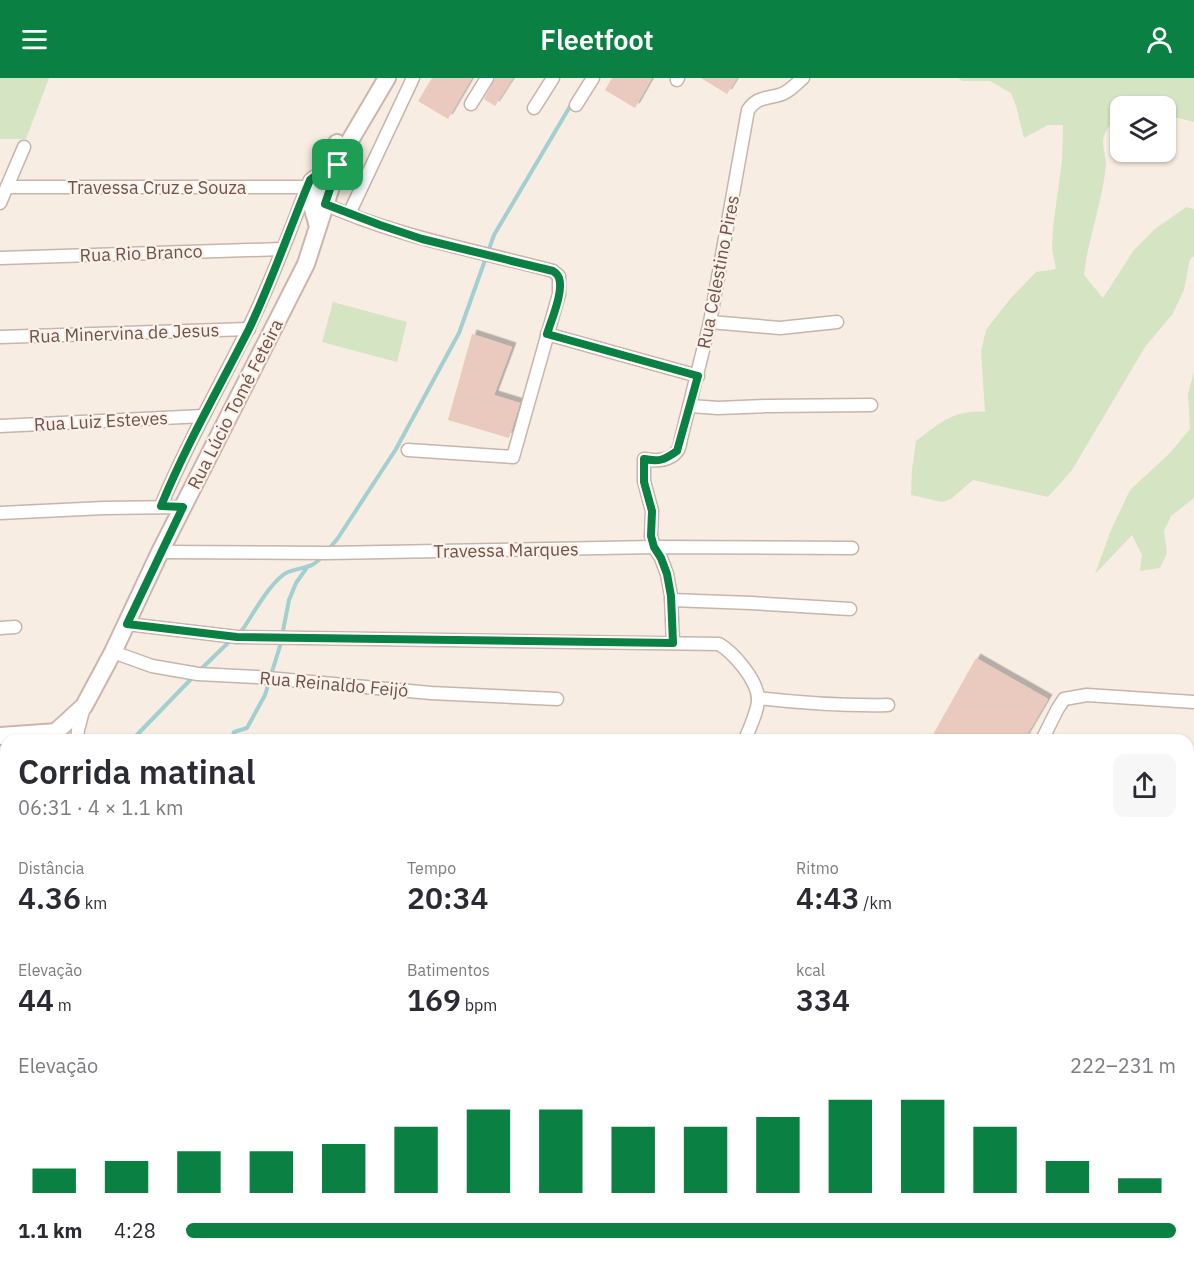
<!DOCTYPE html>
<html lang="pt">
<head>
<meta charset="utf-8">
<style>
	body { margin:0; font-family:"IBM Plex Sans",sans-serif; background:#f7f7f7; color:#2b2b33; height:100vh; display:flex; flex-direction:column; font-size:22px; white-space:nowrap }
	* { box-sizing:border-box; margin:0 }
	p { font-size:20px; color:#7c7c81 }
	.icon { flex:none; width:33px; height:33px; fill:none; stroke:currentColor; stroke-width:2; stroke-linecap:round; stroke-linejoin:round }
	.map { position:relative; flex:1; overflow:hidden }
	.drawer { position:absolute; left:0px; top:656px; width:1194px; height:532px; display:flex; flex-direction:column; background:#fff; border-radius:18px 18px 0 0; box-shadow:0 2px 4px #0004 }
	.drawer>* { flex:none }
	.tools { position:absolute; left:1110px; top:18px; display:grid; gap:12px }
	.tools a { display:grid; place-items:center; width:66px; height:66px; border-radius:12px; background:#fff; box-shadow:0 2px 4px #0004; font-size:30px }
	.pin { position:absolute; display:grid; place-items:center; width:51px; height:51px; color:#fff; margin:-26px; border-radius:12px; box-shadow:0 3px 9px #0006 }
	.round { display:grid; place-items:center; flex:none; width:63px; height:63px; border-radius:12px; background:#f7f7f7 }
	.head { display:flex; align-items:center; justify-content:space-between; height:102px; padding:0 18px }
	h1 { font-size:33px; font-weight:600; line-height:45px }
	.metrics { display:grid; grid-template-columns:repeat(3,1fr); gap:9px; height:102px; padding:6px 18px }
	.metrics div { display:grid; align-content:center }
	.metrics b { font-size:30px; font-weight:600 }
	.metrics small { font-size:16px; font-weight:400 }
	.metrics p { font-size:16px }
	.chart { height:168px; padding:12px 18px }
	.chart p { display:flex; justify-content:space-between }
	.chart svg { width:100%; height:108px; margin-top:6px; stroke:#0b8043; stroke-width:6 }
	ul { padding:0 18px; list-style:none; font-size:20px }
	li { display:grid; grid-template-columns:96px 72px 1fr; align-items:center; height:45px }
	li i { height:15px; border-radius:8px; background:#0b8043 }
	header { display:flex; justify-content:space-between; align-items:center; height:78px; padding:0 18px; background:#0b8043; color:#fff; font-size:27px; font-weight:600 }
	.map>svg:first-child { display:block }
</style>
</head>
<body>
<header><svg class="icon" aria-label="menu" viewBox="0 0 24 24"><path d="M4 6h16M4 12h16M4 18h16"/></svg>Fleetfoot<svg class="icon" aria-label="person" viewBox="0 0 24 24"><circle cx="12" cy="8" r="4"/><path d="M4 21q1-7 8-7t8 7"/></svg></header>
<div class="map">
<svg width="1194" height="1187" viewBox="0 0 1194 1187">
	<defs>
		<filter id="shadow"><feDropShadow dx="4.5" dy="-4.5" stdDeviation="0" flood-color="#0004"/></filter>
	</defs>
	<rect width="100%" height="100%" fill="#f8ede3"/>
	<g fill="#d5e4c3">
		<path d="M0,0H49L26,61H0Z"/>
		<path d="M958,0H1194V44L1166,37V28H1120V35C1114,41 1107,50 1104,58C1101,66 1106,77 1106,86C1103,123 1088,160 1084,197L1103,220L1134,172L1155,151L1186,129L1194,131V178L1190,181L1184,212L1172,237L1145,269L1072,392L1048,419L973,402L951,421L942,424L911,417L912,392L916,363C939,346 954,331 985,334L981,273L986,252L1010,221L1036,194L1056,191L1052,171L1053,149L1062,83L1063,47H1048L1024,60L1016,28L1011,15L990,3H963Z"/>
		<path d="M333,224L407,244L397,284L322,264Z"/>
		<path d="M1194,294V420L1171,438L1164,453L1167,475L1160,490L1140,493L1142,477L1132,457L1095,496L1111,452L1130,412L1169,376L1190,351L1188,316Z"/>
		<path d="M1188,688L1194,692V871L1188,873Z"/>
		<path d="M174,1182H320L314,1187H169Z"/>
	</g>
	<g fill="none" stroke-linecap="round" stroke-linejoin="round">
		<g stroke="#a2cfcf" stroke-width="4">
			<path d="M328,472L338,460L396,371L459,255L494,157L572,25"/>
			<path d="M239,555L243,551C253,536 272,501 288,494C304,488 310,492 323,478"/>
			<path d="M200,592L231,562"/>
			<path d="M271,597L280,568L289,522L296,505L306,491"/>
			<path d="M132,662L194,598"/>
			<path d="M232,662L234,654L247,650L265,617L269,604"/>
			<path d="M0,741L6,738"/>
			<path d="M0,1081L6,1078"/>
		</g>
	</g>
	<g fill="#eac9be" filter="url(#shadow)">
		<path d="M432,0H472L448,41L418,23Z"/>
		<path d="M495,0H513L495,28L484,21Z"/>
		<path d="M612,0H652L635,30L605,12Z"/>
		<path d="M701,0H737L727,16Z"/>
		<path d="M472,256L512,269L494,317L520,325L509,360L448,342Z"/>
		<path d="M976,580L1048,621L1024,662H930Z"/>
	</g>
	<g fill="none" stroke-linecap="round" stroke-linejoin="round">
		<g stroke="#c7b4ab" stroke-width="15">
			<g id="street">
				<path d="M677,2L678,0"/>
				<path d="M471,26L487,0"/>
				<path d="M576,27L593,0"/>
				<path d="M534,30L553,0"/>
				<path d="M7,109H308"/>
				<path d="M318,123C393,158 474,172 553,193L559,198V216L513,379L408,372"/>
				<path d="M0,125L24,69"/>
				<path d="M349,136L413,0"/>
				<path d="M0,180L282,171"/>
				<path d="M710,244L780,250L837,244"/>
				<path d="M547,256L698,298"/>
				<path d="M0,259L249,251"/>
				<path d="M690,328L718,330L767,328L871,327"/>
				<path d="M0,348L203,338"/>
				<path d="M161,428C186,367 219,310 248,251C272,203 290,152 310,102L323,92"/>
				<path d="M0,435L104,430L183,429"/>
				<path d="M160,474L327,475L654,469L852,470"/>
				<path d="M671,522L751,525L850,531"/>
				<path d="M127,546L237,559L719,566C734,575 757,602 758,620C759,631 749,651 745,662"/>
				<path d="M0,550L15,549"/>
				<path d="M673,565L671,518L667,496L661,480L654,469L651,458L652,433L644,403V381C655,383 670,384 678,372C680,369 680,365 681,361L710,244L748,32C757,19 765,21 779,17C788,15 796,6 803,0"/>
				<path d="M113,574L152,588L198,596L257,599L431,615L557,621"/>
				<path d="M758,620C802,625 844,628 888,627"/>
				<path d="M77,662L78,652L84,629"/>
				<path d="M1042,662L1057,632L1064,621L1087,617L1194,624"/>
				<path d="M1188,988L1194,987"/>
				<path d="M0,1038L6,1012"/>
				<path d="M1188,1089H1194"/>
				<path d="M0,1154L6,1149"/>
				<path d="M1067,1182V1187"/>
				<path d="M99,1187L105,1182"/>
				<path d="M372,1187L375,1182"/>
				<path d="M713,1187L719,1182"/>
				<path d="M778,1187V1182"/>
				<path d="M928,1187L929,1182"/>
			</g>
		</g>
		<g stroke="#ccb5ac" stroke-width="20">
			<g id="secondary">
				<path d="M317,145C316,141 314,135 313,131C312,113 328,80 337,65"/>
				<path d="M0,658L57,654"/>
				<path d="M47,662L84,628L113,574L160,474L306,186L338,87L345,71L387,0"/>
				<path d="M0,692L6,689"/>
			</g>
		</g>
		<use href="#street" stroke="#fff" stroke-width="12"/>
		<use href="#secondary" stroke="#fff" stroke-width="16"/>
	</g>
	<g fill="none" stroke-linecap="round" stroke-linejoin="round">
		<g stroke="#fff" stroke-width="12">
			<path id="route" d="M338,87L325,126L380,147L422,161L553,193C556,195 558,197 559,200C564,213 551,243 547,256L698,298L677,373C664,382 660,384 644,381V404L652,433L651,458L654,469L661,480L667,496L671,518L673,565L237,559L127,546L183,429L161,428C186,367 219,310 249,251C272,203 289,152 310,102L323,92Z"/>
		</g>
		<use href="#route" stroke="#0b8043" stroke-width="8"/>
	</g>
	<g text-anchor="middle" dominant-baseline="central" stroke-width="4.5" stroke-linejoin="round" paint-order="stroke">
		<g font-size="18" fill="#6d534c" stroke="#fcf1e8">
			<text x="157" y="109">Travessa Cruz e Souza</text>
			<text transform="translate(141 175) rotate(-2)">Rua Rio Branco</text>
			<text transform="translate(718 194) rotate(-79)">Rua Celestino Pires</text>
			<text transform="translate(124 255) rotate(-2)">Rua Minervina de Jesus</text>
			<text transform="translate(235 326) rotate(-63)">Rua Lúcio Tomé Feteira</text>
			<text transform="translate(101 343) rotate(-3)">Rua Luiz Esteves</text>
			<text transform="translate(506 472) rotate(-1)">Travessa Marques</text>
			<text transform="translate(334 606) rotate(5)">Rua Reinaldo Feijó</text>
		</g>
	</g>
</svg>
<div class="tools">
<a><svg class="icon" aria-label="layers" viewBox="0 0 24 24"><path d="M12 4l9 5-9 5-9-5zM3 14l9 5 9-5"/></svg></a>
</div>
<div class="pin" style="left:338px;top:87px;background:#1e9e55"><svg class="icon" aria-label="arrive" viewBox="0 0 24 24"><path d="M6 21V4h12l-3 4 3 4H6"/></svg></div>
<section class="drawer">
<div class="head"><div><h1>Corrida matinal</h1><p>06:31 · 4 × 1.1 km</p></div><a class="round"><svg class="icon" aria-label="share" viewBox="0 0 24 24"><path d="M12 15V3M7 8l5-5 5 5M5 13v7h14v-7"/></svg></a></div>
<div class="metrics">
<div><p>Distância</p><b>4.36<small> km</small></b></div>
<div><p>Tempo</p><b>20:34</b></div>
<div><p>Ritmo</p><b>4:43<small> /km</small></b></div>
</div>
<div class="metrics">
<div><p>Elevação</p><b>44<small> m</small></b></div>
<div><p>Batimentos</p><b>169<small> bpm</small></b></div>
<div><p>kcal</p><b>334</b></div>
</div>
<div class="chart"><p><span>Elevação</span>222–231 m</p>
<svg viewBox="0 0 160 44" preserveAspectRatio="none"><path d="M5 44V34M15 44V31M25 44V27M35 44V27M45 44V24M55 44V17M65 44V10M75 44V10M85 44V17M95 44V17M105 44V13M115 44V6M125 44V6M135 44V17M145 44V31M155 44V38"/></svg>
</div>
<ul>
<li><b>1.1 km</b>4:28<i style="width:100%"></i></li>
</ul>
</section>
</div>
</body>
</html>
